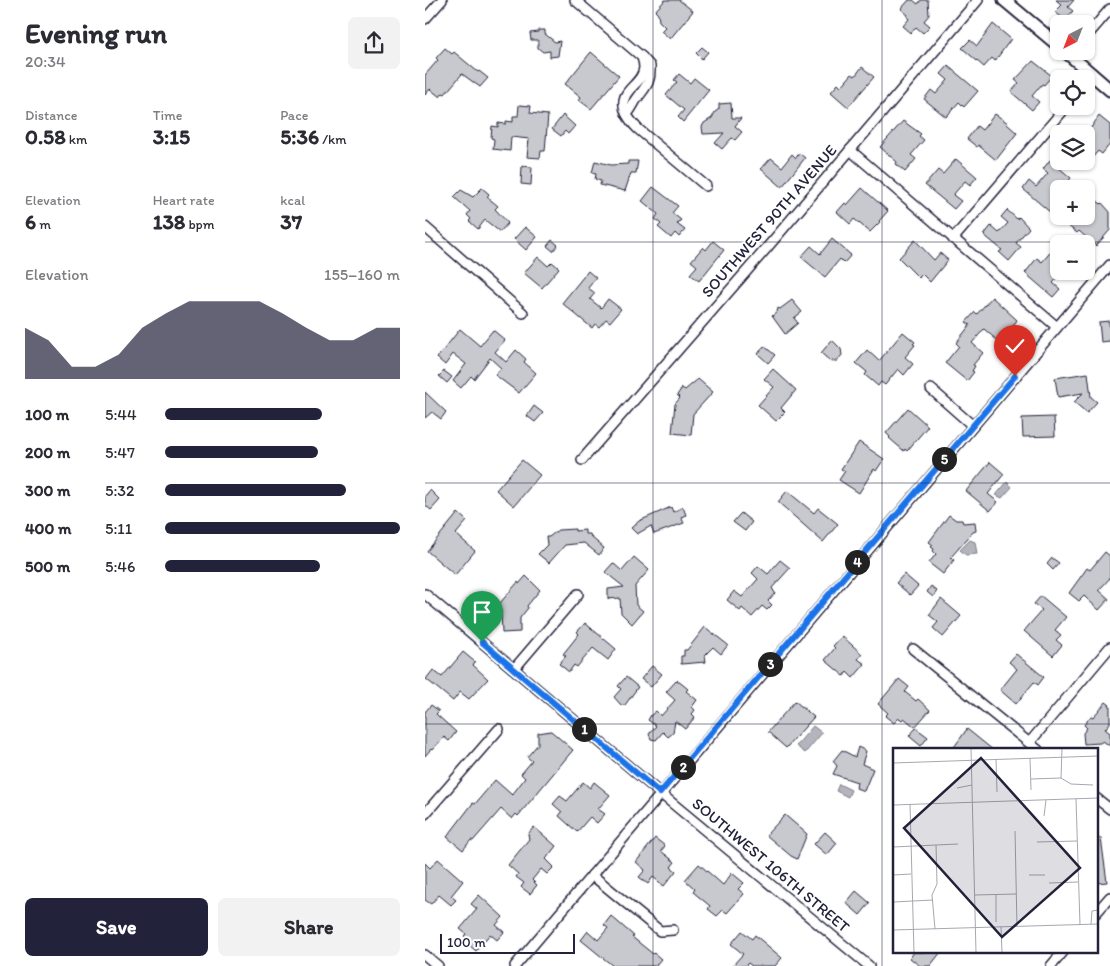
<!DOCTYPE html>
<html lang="en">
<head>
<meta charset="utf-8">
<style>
	body { margin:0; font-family:Itim,sans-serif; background:#f2f2f3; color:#2b2b33; height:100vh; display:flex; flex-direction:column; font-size:19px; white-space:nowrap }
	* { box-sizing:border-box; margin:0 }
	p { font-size:16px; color:#7c7c81 }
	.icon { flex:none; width:28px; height:28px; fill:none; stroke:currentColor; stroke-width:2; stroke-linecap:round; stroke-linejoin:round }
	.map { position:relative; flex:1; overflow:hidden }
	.side { display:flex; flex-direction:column; background:#fff; width:425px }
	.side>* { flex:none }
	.needle { width:32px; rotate:222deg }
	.tools { position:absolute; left:625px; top:15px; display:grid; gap:10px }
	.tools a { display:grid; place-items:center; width:45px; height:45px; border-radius:8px; background:#fff; box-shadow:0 1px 4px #0004; font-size:25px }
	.scale { position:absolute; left:15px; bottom:12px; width:135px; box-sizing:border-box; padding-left:5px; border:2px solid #22223b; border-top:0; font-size:14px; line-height:18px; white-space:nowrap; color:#22223b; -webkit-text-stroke:4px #fff; paint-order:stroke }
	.pin { position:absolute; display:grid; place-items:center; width:42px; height:42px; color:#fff; margin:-51px -21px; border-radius:50% 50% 50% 0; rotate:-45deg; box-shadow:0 0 5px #0007 }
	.pin .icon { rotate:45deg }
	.km { position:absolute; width:25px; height:25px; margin:-12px; border-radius:50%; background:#222; color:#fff; font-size:14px; line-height:25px; text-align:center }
	.round { display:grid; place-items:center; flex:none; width:52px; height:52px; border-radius:8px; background:#f2f2f3 }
	.head { display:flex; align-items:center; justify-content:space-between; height:85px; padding:0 25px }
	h1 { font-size:28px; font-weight:800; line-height:38px }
	.stats { display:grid; grid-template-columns:repeat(3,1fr); gap:8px; height:85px; padding:5px 25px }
	.stats div { display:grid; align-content:center }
	.stats b { font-size:21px; font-weight:800 }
	.stats small { font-size:14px; font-weight:400 }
	.stats p { font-size:14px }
	.chart { height:140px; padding:10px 25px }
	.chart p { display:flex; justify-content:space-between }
	.chart svg { width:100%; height:90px; margin-top:5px; fill:#22223b; opacity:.7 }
	.action { display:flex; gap:10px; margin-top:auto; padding:10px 25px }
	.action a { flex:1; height:58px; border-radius:8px; background:#22223b; color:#fff; font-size:20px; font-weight:800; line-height:58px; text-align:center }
	.action a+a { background:#f2f2f3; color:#2b2b33 }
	ul { padding:0 25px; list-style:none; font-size:16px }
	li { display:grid; grid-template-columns:80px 60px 1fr; align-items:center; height:38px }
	li i { height:12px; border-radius:6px; background:#22223b }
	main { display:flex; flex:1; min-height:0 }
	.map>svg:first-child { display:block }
</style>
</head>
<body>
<main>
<section class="side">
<div class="head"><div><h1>Evening run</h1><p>20:34</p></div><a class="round"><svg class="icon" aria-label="share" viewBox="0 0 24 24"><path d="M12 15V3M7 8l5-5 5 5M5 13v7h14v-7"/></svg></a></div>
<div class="stats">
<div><p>Distance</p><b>0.58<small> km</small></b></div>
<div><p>Time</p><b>3:15</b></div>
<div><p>Pace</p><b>5:36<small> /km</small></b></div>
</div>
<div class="stats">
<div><p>Elevation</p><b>6<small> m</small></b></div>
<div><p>Heart rate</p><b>138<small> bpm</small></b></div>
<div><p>kcal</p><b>37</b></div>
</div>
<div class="chart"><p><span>Elevation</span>155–160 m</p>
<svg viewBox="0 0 160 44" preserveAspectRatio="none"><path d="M0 44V19L10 25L20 38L30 38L40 32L50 19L60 12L70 6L80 6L90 6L100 6L110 12L120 19L130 25L140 25L150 19L160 19V44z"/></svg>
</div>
<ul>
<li><b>100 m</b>5:44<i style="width:67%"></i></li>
<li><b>200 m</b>5:47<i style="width:65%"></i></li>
<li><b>300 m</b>5:32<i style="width:77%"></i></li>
<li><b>400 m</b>5:11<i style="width:100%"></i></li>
<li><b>500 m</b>5:46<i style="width:66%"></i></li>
</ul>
<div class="action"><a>Save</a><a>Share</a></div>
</section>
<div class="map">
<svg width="685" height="966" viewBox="0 0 685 966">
	<rect width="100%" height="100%" fill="#fff"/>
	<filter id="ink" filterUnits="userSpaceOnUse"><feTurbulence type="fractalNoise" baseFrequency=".02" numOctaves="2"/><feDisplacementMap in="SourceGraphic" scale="10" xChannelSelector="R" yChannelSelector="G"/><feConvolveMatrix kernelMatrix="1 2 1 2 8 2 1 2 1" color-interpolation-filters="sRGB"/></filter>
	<g filter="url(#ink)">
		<g fill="#b4b4bc" stroke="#7a7a88">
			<path d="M582,482L587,487L577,498L571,495Z"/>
			<path d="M545,540L550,542L552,554L541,555L535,550Z"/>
			<path d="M388,726L397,733L380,753L371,746Z"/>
			<path d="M414,784L426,790L423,797L411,791Z"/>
		</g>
		<g fill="#c8c8cf" stroke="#22223b">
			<path d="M240,0H254L268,11L245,39L236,31L240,27L234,21L233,14L230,11Z"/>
			<path d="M484,0H488L493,4L496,0H503L504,15L499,21L505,26L498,33L491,27L486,33L478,26L484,19L482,17L483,15L476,9Z"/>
			<path d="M631,0H649L643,7L648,11L640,20L630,12L637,5Z"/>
			<path d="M568,24L586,39L570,61L567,58L559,67L537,48L545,40L552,46Z"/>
			<path d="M113,30H120V34L130,42L135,41L133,56L125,57V51L118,52L113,48V40H106L105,33L113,32Z"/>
			<path d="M277,47L283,52L277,59L271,53Z"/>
			<path d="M20,48L27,54L29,52L53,72L54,71L63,78L55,87L37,74L20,94L18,93L15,97L5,89L0,95V75L13,60L11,58Z"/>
			<path d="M166,52L194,76L166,109L154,100L156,97L140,84Z"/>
			<path d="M608,61L627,76L619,85L617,84L607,96L614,102L607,110L586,92L594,83L590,80Z"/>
			<path d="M523,66L553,91L539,107L534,102L521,117L499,99L506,90L511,94L523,80L516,74Z"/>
			<path d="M437,67L449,77L423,107L406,92L413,84L416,87L427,74L430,76Z"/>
			<path d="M254,74L265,83L269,78L284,90L258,122L253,117L259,110L241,95L252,82L249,80Z"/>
			<path d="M306,103L307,118H316L310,126L317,132L310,140L307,138L305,140L297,149L290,143L299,133L278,134L277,127L279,123L287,118L290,112L294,109V104Z"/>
			<path d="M94,105L106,106L105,113L123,115L120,151H116L115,158L102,157L104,139L86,137L85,151L68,149L69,139L66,138L67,126L73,127V123L81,124V121L88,122V116H93Z"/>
			<path d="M570,114L583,123L582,124L592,133L571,160L553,145L552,147L542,139L552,126L557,130Z"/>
			<path d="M138,115L150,126L143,134L140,131L136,136L127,129Z"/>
			<path d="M674,116L685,125V144L677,154L673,151L666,159L661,155V135Z"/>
			<path d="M478,121L496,134L494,136L499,140L486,155L491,159L480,172L471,164L472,162L455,147Z"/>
			<path d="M374,153L380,158L357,187L336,169L346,158L357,167L367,154L371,158Z"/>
			<path d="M531,159L552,177L545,185L540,181L528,195L536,201L529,209L500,185L513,170L518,174Z"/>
			<path d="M625,160L646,178L637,189H634V203L626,213L598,189L604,181L611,187L623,173L618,169Z"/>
			<path d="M170,161L186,165L203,164V161H213L211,173H206L200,191L175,185L176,181L170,179L171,174L167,173Z"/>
			<path d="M97,166L107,167L106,185L96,184Z"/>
			<path d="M228,187L253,206L247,213L256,220L252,224L260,230L254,237L250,233L246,238L233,227L236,224L230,219L233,214L217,201Z"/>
			<path d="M57,188L64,194L62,197L73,206L70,209L83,223L75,232L60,220L53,229L44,221L46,219L42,215L45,211L29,197L36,190L48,197Z"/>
			<path d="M437,188L463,211L454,221L455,222L445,232L429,219L425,224L412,212L420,203L422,205Z"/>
			<path d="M671,200L676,204L677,203L685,212V230L671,246L654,231L652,233L642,225L650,216H661V211Z"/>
			<path d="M582,210L592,219L594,217L604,228L591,243L596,247L584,261L574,252L577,250L559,235L566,226L574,233L583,223L576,217Z"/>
			<path d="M100,227L112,237L101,250L89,239Z"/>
			<path d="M407,239L426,255L419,263L415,259L400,277L376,257L386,246L395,254Z"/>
			<path d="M127,240L133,245L128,251L122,246Z"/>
			<path d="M490,240L509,260L515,253L523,260L505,282L497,274L494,278L474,258Z"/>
			<path d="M288,241L299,250L274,281L265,274L272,266L266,261L278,247L281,250Z"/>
			<path d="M630,247L634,251V276L628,283L635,289L628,297L600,273L612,258L617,262Z"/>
			<path d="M113,257L123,266L127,262L134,268L117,288L99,273Z"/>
			<path d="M163,271L171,278L163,288L170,293L165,299L176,308L183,299L196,309L185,322L181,319L174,327L170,324L167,328L137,303Z"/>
			<path d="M567,297L592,320L580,338L578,336L573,341L559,329L547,343L558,353L548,365L550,366L547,371L549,372L542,381L520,363L534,346L531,343L545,325L541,322L550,312L552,314Z"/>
			<path d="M367,300L377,312L369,318L373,323L360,334L347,316L352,312L353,308L355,309Z"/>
			<path d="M684,321L685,341L676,342L674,322Z"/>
			<path d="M35,329L55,346L68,330L80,340L70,352L81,362L91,350L101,359L99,362L111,373L94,393L70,375L76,368L65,358L49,379L46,376L36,388L28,381L41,364L28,354L20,365L12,358Z"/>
			<path d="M478,332L490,342L488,344L490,345L480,357L488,364L479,375L473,369L460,385L456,382L453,386L440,375L442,372L431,363L442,350L454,361Z"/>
			<path d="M407,340L416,349L417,355L412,361H405L396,353Z"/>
			<path d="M339,346L350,355L343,363L333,354Z"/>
			<path d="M348,369L371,390L356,408L360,412L351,421L333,405L349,387L339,379Z"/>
			<path d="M19,371L27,377L22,383L14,376Z"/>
			<path d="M663,373L666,397L672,402L662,413L649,402L658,393L633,397L630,378Z"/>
			<path d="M273,379L288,392L268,414L266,435L247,433L250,404L255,398L252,395L257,388L260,390Z"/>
			<path d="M0,392L21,412L16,419L7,412L0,418Z"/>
			<path d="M109,406L118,413L110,422L102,416Z"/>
			<path d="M483,408L503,426L482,451L480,449L479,451L464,438L465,437L461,433Z"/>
			<path d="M629,417L630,436L598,437L597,418Z"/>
			<path d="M434,442L459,459L451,471L449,469L434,493L414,480L420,471L416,469Z"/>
			<path d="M97,460L115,475L89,506L71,490Z"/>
			<path d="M565,462L579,474L563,494L573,502L565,511L541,491Z"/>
			<path d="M5,490L15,500L6,510L0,505V496Z"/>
			<path d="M362,491L389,513L393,508L413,524L398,542L353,502Z"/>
			<path d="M246,507L248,512L258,507L261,515L256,517L259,523L229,534L226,526L212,534L206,528L214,521Z"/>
			<path d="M33,513L42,521L31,534L50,551L30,575L2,551Z"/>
			<path d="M316,513L327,522L320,531L308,522Z"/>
			<path d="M524,515L531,520H537L538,523L550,522L551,531L548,532L526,557L529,560L518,574L504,563L511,554L508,551L509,549L506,547L508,545L504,542Z"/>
			<path d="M150,529V531L160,530V534H165L166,537L179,548L174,555L159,543L140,545L124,563L113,554L122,545L121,537H124L133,530Z"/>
			<path d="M680,552L685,556V578L674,590L684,599L674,610L659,596L654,601L644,593L662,568L665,570Z"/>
			<path d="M209,557L224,570L210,586L211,605L218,611L207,624L196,613L195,598L183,599V589L199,587L180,572L188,563L197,571Z"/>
			<path d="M627,558L634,563L628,570L622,564Z"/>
			<path d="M355,560L365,568L347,588L350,593L343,601L347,605L342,610L337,606L327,617L317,608L315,611L302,600L309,591L317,597L333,579L327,573L333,566L343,574Z"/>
			<path d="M479,574L493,586L485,595L471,583Z"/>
			<path d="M101,576L115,590L102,606L103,608L95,618V632L77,633L76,610L68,619L56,608L66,597L75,605V603L93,582L94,584Z"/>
			<path d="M506,586L512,591L508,597L502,592Z"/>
			<path d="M616,596L641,617L630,630L636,635L631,640L637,645L628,656L599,631L617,610L609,604Z"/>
			<path d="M516,599L536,616L518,637L508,628L513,622L504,615Z"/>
			<path d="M160,623L191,649L183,660L168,648L152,667L149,665L144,672L134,664L141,656L138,654L154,634L152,632Z"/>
			<path d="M280,627L303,645L296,654L288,647L280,655L281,662L256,664V656H259V650H262Z"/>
			<path d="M417,636L437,654L433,659L440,664L428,678L422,672L419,676L400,660L410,648L408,646Z"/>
			<path d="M38,652L50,662L48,665L63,679L44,699L35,692L28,701L1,679L8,670L17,677Z"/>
			<path d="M591,654L619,677L613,685L609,682L591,704L575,690L592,669L584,662Z"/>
			<path d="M227,666L237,674L226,687L216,679Z"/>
			<path d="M201,677L213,687L200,705H196L189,697L196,689L193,686Z"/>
			<path d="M474,679L484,687L480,692L491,701L493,699L505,710L490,727L479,718L477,720L474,718L469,723L460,716L463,713L453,704Z"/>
			<path d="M252,680L263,689L261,691L272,700L267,707L270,710L267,714L270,717L260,729L250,721L248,733L243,737L238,732L231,740L226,739L224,734L231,726L223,720L226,715L231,711L236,716L250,700L241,692Z"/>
			<path d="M370,701L389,717L361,748L343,732Z"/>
			<path d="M681,702L685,705V723L680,729L685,733V746L678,741L675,743L659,744L658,733L662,728L659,725L666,716L668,717Z"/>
			<path d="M6,705L14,711L11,714L31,732L24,741L19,737L7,750L6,749L0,756V712Z"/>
			<path d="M491,728L503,737L496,746L484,736Z"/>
			<path d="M542,729L568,750H527Z"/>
			<path d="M126,731L148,750L93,816L91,814L87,819L76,809L48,841L46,840L38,850L22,837L48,803L50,804L70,780L87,795L100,778L96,774L107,761L102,757L113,744V733Z"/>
			<path d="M433,747L441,751L437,764L448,769L439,791L431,788L432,782L408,774L412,766L408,761L417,750L430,757Z"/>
			<path d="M158,782L165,788L169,782L185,795L173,809L180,814L172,823L165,817L152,832L134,816L137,812L128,804L135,796L142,801Z"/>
			<path d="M360,815L382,834L372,859L366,856L341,835Z"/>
			<path d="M109,827L131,846L121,859L129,867L122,874L116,869L107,880L112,885L105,894L96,887L99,883L91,877L93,874L83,865L104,839L103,834Z"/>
			<path d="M400,832L412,843L402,855L389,844Z"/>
			<path d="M230,838L240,846L236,851L250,862L246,867L251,871L239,886L228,877L223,884L214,877L220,870L211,862Z"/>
			<path d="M671,838H676L682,882L671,883Z"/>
			<path d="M13,859L38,881L26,896L31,900L26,905L14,895L6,904L0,900V863L5,868Z"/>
			<path d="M274,864L298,885L307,873L319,883L313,889L319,894L302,913L298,910L292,916L283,909L285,906L268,892L270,889L260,880Z"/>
			<path d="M431,891L445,903L435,915L421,903Z"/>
			<path d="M54,895L78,917L71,925L79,932L72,940L65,934L51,951L44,945L46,943L39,936L41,934L35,929L52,909L46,904Z"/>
			<path d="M186,916L209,936L207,937L228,954L229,953L236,959L230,966H188L156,940L163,931L173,940L183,928L179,925Z"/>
			<path d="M317,931L327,939L330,935L357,958L350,966H327L323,963L320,966H307L318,954L306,944Z"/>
			<path d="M489,952H516L505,966H495L485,958Z"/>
		</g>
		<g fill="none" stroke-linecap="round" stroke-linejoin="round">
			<g stroke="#22223b" stroke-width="12">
				<g id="minor">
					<path d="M150,0L217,57L225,66C226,84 220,87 211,100C208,105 206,110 202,114"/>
					<path d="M0,19L17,0"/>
					<path d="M661,37L685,9"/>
					<path d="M217,57C218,60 219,65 219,68C217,87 191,89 201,113C204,119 208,124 213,129L281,186"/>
					<path d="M425,150L632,327"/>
					<path d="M0,227L98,313"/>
					<path d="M528,239L642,106"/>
					<path d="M506,389L548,426"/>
					<path d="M157,460L340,250L553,0"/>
					<path d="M0,594L235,793L444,966"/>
					<path d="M488,649L613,750"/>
					<path d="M89,669L153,594"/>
					<path d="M605,742L685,647"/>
					<path d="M671,798L685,809"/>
					<path d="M0,814L74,729"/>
					<path d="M167,875L235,931L248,930"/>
					<path d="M671,913L685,897"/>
					<path d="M0,955L13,966"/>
					<path d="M90,966L685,265"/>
					<path d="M626,966L638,952"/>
				</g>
			</g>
			<g stroke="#22223b" stroke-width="15">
				<g id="major">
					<path d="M579,0L634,46"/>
					<path d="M640,51L685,90"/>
				</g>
			</g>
			<use href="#minor" stroke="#fff" stroke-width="9"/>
			<use href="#major" stroke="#fff" stroke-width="11"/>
		</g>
	</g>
	<g fill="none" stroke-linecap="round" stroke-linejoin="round" filter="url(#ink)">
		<g stroke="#fff" stroke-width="10">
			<path id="route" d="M57,642L235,793L590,376"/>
		</g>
		<use href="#route" stroke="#1a73e8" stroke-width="6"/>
	</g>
	<path fill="none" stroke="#22223b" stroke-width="1" stroke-opacity="0.55" d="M228,0V966M457,0V966M0,242H685M0,483H685M0,724H685"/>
	<g text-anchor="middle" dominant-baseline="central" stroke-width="4" stroke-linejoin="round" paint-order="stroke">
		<g font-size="16" fill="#22223b" stroke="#fff">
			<text transform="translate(344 221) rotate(-49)">SOUTHWEST 90TH AVENUE</text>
			<text transform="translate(346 865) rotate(40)">SOUTHWEST 106TH STREET</text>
		</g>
	</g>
	<g transform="translate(468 748)">
		<rect width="205" height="205" fill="#fff"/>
		<path fill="none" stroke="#a7a7b1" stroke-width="1" d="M78,0L83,205M137,10L138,42M103,11L104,44M0,15L205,8M168,30L169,0M138,31L168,30L178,36L200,37M64,40L79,37M183,51L187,177M17,56L21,205M0,57L205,50M151,68L153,52M122,83L124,179M144,94L184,93M0,99L65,96M0,127L18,126M136,127H152M156,135L185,134M103,146V174M82,147L123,146M0,154L40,152M198,176L199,163L205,162M108,179L109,205M42,181L39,147L44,136L43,97M0,182L205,176"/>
		<path fill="#22223b" fill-opacity="0.15" stroke="#22223b" stroke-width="2.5" d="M88,10L187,120L109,189L11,80Z"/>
		<rect width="205" height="205" fill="none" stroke="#22223b" stroke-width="2.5"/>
	</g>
</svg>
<div class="tools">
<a><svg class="needle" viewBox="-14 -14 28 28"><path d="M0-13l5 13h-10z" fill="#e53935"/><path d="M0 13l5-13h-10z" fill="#7c7c81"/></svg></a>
<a><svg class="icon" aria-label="locate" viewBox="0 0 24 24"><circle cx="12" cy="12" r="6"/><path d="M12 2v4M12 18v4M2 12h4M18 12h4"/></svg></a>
<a><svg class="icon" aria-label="layers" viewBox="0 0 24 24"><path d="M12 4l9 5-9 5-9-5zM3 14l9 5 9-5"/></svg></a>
<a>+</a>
<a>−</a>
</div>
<div class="scale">100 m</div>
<div class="pin" style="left:57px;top:642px;background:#1e9e55"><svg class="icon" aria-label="arrive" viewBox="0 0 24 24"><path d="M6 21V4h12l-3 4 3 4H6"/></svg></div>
<div class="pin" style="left:590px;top:376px;background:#d93025"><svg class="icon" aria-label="check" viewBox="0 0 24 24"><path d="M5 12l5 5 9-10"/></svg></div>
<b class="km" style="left:159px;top:729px">1</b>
<b class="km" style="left:258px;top:767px">2</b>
<b class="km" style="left:345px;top:664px">3</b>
<b class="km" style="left:432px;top:562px">4</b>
<b class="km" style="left:519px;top:459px">5</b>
</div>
</main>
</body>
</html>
